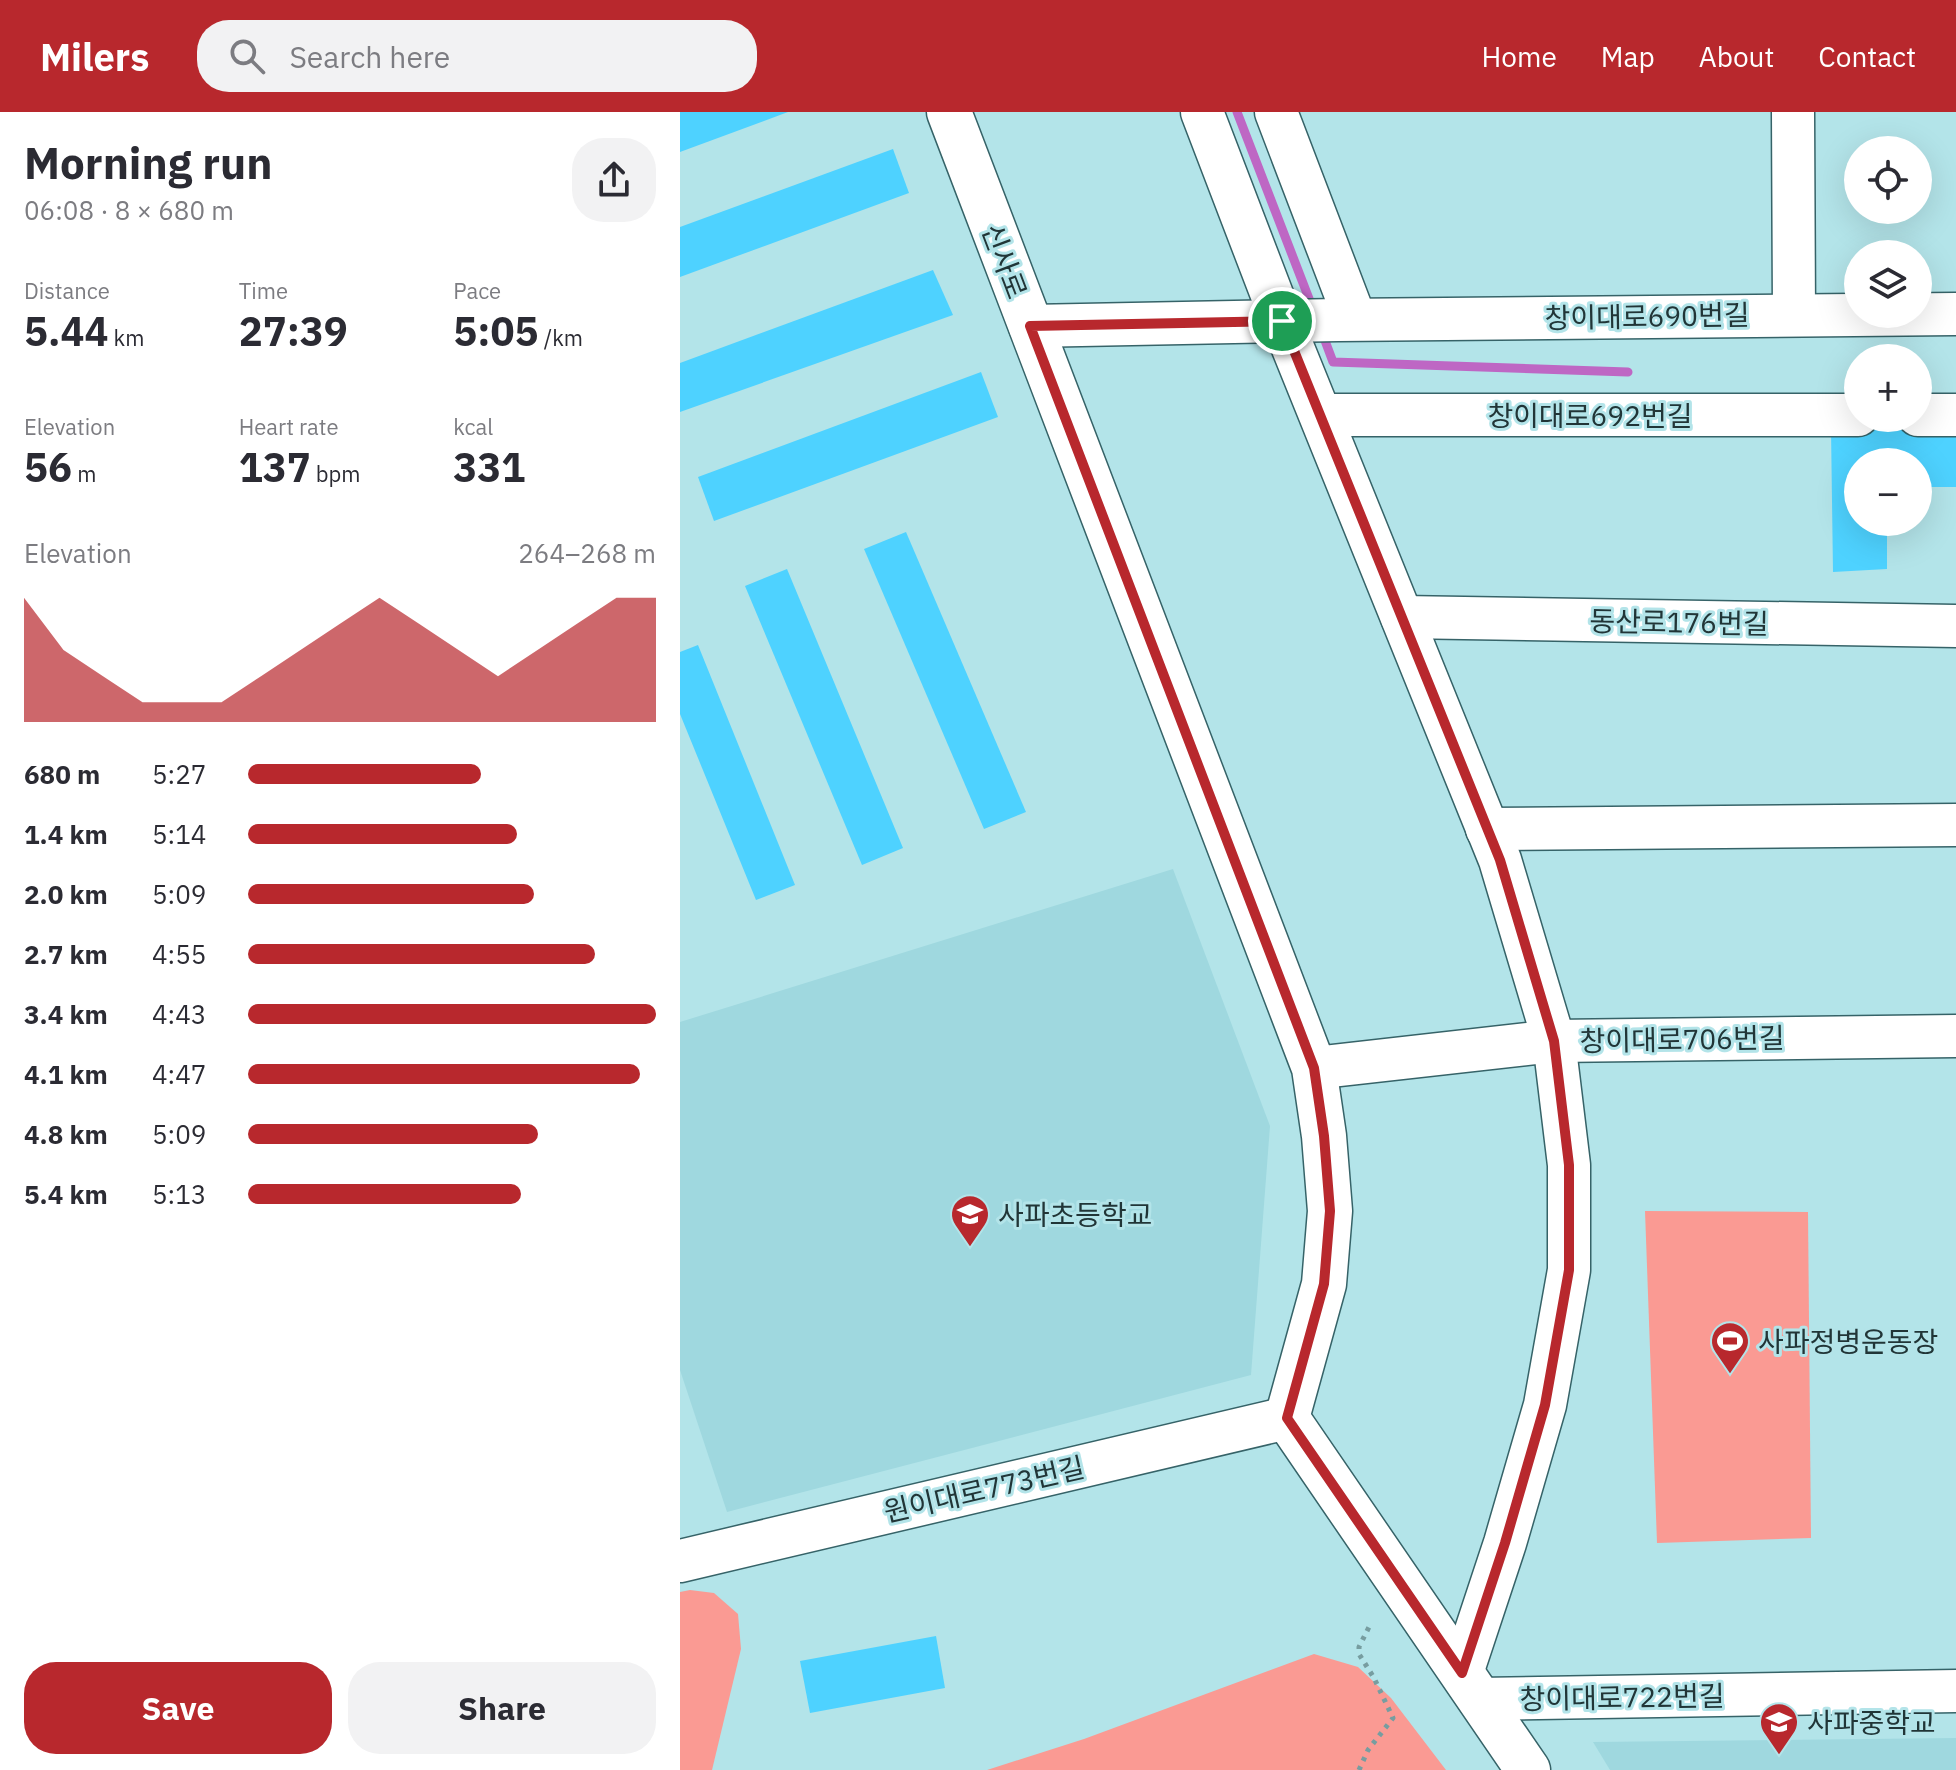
<!DOCTYPE html>
<html lang="en">
<head>
<meta charset="utf-8">
<style>
	body { margin:0; font-family:"IBM Plex Sans","Noto Sans KR",sans-serif; background:#f2f2f3; color:#2b2b33; height:100vh; display:flex; flex-direction:column; font-size:30px; white-space:nowrap }
	* { box-sizing:border-box; margin:0 }
	p { font-size:26px; color:#7c7c81 }
	.icon { flex:none; width:44px; height:44px; fill:none; stroke:currentColor; stroke-width:2; stroke-linecap:round; stroke-linejoin:round }
	.map { position:relative; flex:1; overflow:hidden }
	.sheet { display:flex; flex-direction:column; background:#fff; width:680px }
	.sheet>* { flex:none }
	.fabs { position:absolute; left:1164px; top:24px; display:grid; gap:16px }
	.fabs a { display:grid; place-items:center; width:88px; height:88px; border-radius:50%; background:#fff; box-shadow:0 8px 32px #0002; font-size:40px }
	.pin { position:absolute; display:grid; place-items:center; width:68px; height:68px; color:#fff; margin:-34px; border:4px solid #fff; border-radius:50%; box-shadow:0 2px 8px #0007 }
	.round { display:grid; place-items:center; flex:none; width:84px; height:84px; border-radius:32px; background:#f2f2f3 }
	.headline { display:flex; align-items:center; justify-content:space-between; height:136px; padding:0 24px }
	h1 { font-size:44px; font-weight:700; line-height:60px }
	.metrics { display:grid; grid-template-columns:repeat(3,1fr); gap:12px; height:136px; padding:8px 24px }
	.metrics div { display:grid; align-content:center }
	.metrics b { font-size:40px; font-weight:700 }
	.metrics small { font-size:22px; font-weight:400 }
	.metrics p { font-size:22px }
	.chart { height:224px; padding:16px 24px }
	.chart p { display:flex; justify-content:space-between }
	.chart svg { width:100%; height:144px; margin-top:8px; fill:#b8282d; opacity:.7 }
	.primary-button { display:flex; gap:16px; margin-top:auto; padding:16px 24px }
	.primary-button a { flex:1; height:92px; border-radius:32px; background:#b8282d; color:#fff; font-size:32px; font-weight:700; line-height:92px; text-align:center }
	.primary-button a+a { background:#f2f2f3; color:#2b2b33 }
	ul { padding:0 24px; list-style:none; font-size:26px }
	li { display:grid; grid-template-columns:128px 96px 1fr; align-items:center; height:60px }
	li i { height:20px; border-radius:10px; background:#b8282d }
	header { display:flex; align-items:center; gap:48px; box-sizing:border-box; height:112px; padding:0 40px; background:#b8282d; color:#fff }
	header strong { font-size:38px }
	nav { display:flex; gap:44px; margin-inline-start:auto; font-size:28px }
	.search { width:560px; height:72px; background:#f2f2f3; display:flex; align-items:center; gap:20px; box-sizing:border-box; padding:0 28px; border-radius:32px; color:#7c7c81; font-size:30px }
	main { display:flex; flex:1; min-height:0 }
	.map>svg:first-child { display:block }
</style>
</head>
<body>
<header>
<strong>Milers</strong>
<div class="search"><svg class="icon" aria-label="search" viewBox="0 0 24 24"><circle cx="10" cy="10" r="6"/><path d="M15 15l6 6"/></svg>Search here</div>
<nav><a>Home</a><a>Map</a><a>About</a><a>Contact</a></nav>
</header>
<main>
<section class="sheet">
<div class="headline"><div><h1>Morning run</h1><p>06:08 · 8 × 680 m</p></div><a class="round"><svg class="icon" aria-label="share" viewBox="0 0 24 24"><path d="M12 15V3M7 8l5-5 5 5M5 13v7h14v-7"/></svg></a></div>
<div class="metrics">
<div><p>Distance</p><b>5.44<small> km</small></b></div>
<div><p>Time</p><b>27:39</b></div>
<div><p>Pace</p><b>5:05<small> /km</small></b></div>
</div>
<div class="metrics">
<div><p>Elevation</p><b>56<small> m</small></b></div>
<div><p>Heart rate</p><b>137<small> bpm</small></b></div>
<div><p>kcal</p><b>331</b></div>
</div>
<div class="chart"><p><span>Elevation</span>264–268 m</p>
<svg viewBox="0 0 160 44" preserveAspectRatio="none"><path d="M0 44V6L10 22L20 30L30 38L40 38L50 38L60 30L70 22L80 14L90 6L100 14L110 22L120 30L130 22L140 14L150 6L160 6V44z"/></svg>
</div>
<ul>
<li><b>680 m</b>5:27<i style="width:57%"></i></li>
<li><b>1.4 km</b>5:14<i style="width:66%"></i></li>
<li><b>2.0 km</b>5:09<i style="width:70%"></i></li>
<li><b>2.7 km</b>4:55<i style="width:85%"></i></li>
<li><b>3.4 km</b>4:43<i style="width:100%"></i></li>
<li><b>4.1 km</b>4:47<i style="width:96%"></i></li>
<li><b>4.8 km</b>5:09<i style="width:71%"></i></li>
<li><b>5.4 km</b>5:13<i style="width:67%"></i></li>
</ul>
<div class="primary-button"><a>Save</a><a>Share</a></div>
</section>
<div class="map">
<svg width="1276" height="1658" viewBox="0 0 1276 1658">
	<rect width="100%" height="100%" fill="#b3e4e9"/>
	<g fill="#9fd8df">
		<path d="M493,757L590,1014L571,1263L47,1400L0,1258V910Z"/>
		<path d="M1276,1626V1658H930L913,1630Z"/>
	</g>
	<g fill="#fa9a93">
		<path d="M965,1099L1128,1100L1131,1426L977,1431Z"/>
		<path d="M10,1478L34,1481L58,1502L61,1537L32,1658H0V1480Z"/>
		<path d="M634,1542L678,1555L711,1586L766,1658H307L404,1627Z"/>
	</g>
	<g fill="none" stroke-linecap="round" stroke-linejoin="round">
		<g stroke="#be67c4" stroke-width="9">
			<path d="M557,0L633,197"/>
			<path d="M641,218L653,250L948,260"/>
		</g>
	</g>
	<g fill="#4ed2ff">
		<path d="M0,0H108L0,40Z"/>
		<path d="M213,37L229,81L0,165V115Z"/>
		<path d="M253,158L273,203L0,300V251Z"/>
		<path d="M301,260L318,305L34,409L18,365Z"/>
		<path d="M1276,314V375H1238V350H1178V410H1207V457L1153,460L1151,317Z"/>
		<path d="M226,420L346,700L304,717L184,437Z"/>
		<path d="M107,457L223,736L182,753L65,474Z"/>
		<path d="M18,533L115,773L76,788L0,602V540Z"/>
		<path d="M256,1524L265,1576L130,1601L120,1549Z"/>
	</g>
	<g fill="none" stroke-linecap="round" stroke-linejoin="round">
		<g stroke="#366368" stroke-width="45">
			<g id="minor">
				<path d="M522,0L602,209L820,748L874,929L889,1053V1158L865,1293L825,1431L782,1561"/>
				<path d="M596,0L675,207"/>
				<path d="M1113,0L1114,202"/>
				<path d="M350,214L658,208L1276,202"/>
				<path d="M641,303H1178"/>
				<path d="M1238,303H1276"/>
				<path d="M722,505L1276,514"/>
				<path d="M807,717L1276,713"/>
				<path d="M634,956L874,929L1276,924"/>
				<path d="M0,1449L607,1306"/>
				<path d="M799,1587L1276,1579"/>
			</g>
		</g>
		<g stroke="#366368" stroke-width="47">
			<path id="major" d="M269,0L634,956L644,1024L650,1099L644,1172L607,1306L848,1658"/>
		</g>
		<path stroke="#779da0" stroke-width="5" stroke-dasharray="4 6" stroke-linecap="butt" d="M679,1658L688,1638L713,1606L694,1566L679,1542V1535L689,1515"/>
		<use href="#minor" stroke="#fff" stroke-width="42"/>
		<use href="#major" stroke="#fff" stroke-width="44"/>
	</g>
	<g fill="none" stroke-linecap="round" stroke-linejoin="round">
		<g stroke="#fff" stroke-width="16">
			<path id="route" d="M602,209L820,748L874,929L889,1053V1158L865,1293L825,1431L782,1561L607,1306L644,1172L650,1099L644,1024L634,956L350,214Z"/>
		</g>
		<use href="#route" stroke="#b8282d" stroke-width="10"/>
	</g>
	<defs>
		<g id="school-pin" transform="scale(2)"><path d="M0 17L-7.5 6A9.5 9.5 0 1 1 7.5 6Z" fill="#b8282d" stroke="#b3e4e9"/><path d="M0-5L7-2L0 1L-7-2ZM-4 1L0 2.5L4 1V4Q0 6-4 4Z" fill="#fff"/></g>
		<g id="stadium-pin" transform="scale(2)"><path d="M0 17L-7.5 6A9.5 9.5 0 1 1 7.5 6Z" fill="#b8282d" stroke="#b3e4e9"/><path d="M0-5a6.5 5 0 1 0 0 10a6.5 5 0 1 0 0-10ZM-3.5-1.8h7v3.6h-7Z" fill="#fff"/></g>
	</defs>
	<g fill-rule="evenodd">
		<use href="#school-pin" x="290" y="1102"/>
		<use href="#stadium-pin" x="1050" y="1229"/>
		<use href="#school-pin" x="1099" y="1610"/>
	</g>
	<g text-anchor="middle" dominant-baseline="central" stroke-width="6" stroke-linejoin="round" paint-order="stroke">
		<g font-size="28" fill="#213537" stroke="#b3e4e9">
			<text transform="translate(325 149) rotate(69)">신사로</text>
			<text transform="translate(967 204) rotate(-1)">창이대로690번길</text>
			<text x="910" y="303">창이대로692번길</text>
			<text transform="translate(999 510) rotate(1)">동산로176번길</text>
			<text transform="translate(1002 927) rotate(-1)">창이대로706번길</text>
			<text transform="translate(304 1377) rotate(-13)">원이대로773번길</text>
			<text transform="translate(942 1585) rotate(-1)">창이대로722번길</text>
		</g>
		<g font-size="28" fill="#213537" stroke="#b3e4e9" text-anchor="start">
			<text x="318" y="1102">사파초등학교</text>
			<text x="1078" y="1229">사파정병운동장</text>
			<text x="1127" y="1610">사파중학교</text>
		</g>
	</g>
</svg>
<div class="fabs">
<a><svg class="icon" aria-label="locate" viewBox="0 0 24 24"><circle cx="12" cy="12" r="6"/><path d="M12 2v4M12 18v4M2 12h4M18 12h4"/></svg></a>
<a><svg class="icon" aria-label="layers" viewBox="0 0 24 24"><path d="M12 4l9 5-9 5-9-5zM3 14l9 5 9-5"/></svg></a>
<a>+</a>
<a>−</a>
</div>
<div class="pin" style="left:602px;top:209px;background:#1e9e55"><svg class="icon" aria-label="arrive" viewBox="0 0 24 24"><path d="M6 21V4h12l-3 4 3 4H6"/></svg></div>
</div>
</main>
</body>
</html>
